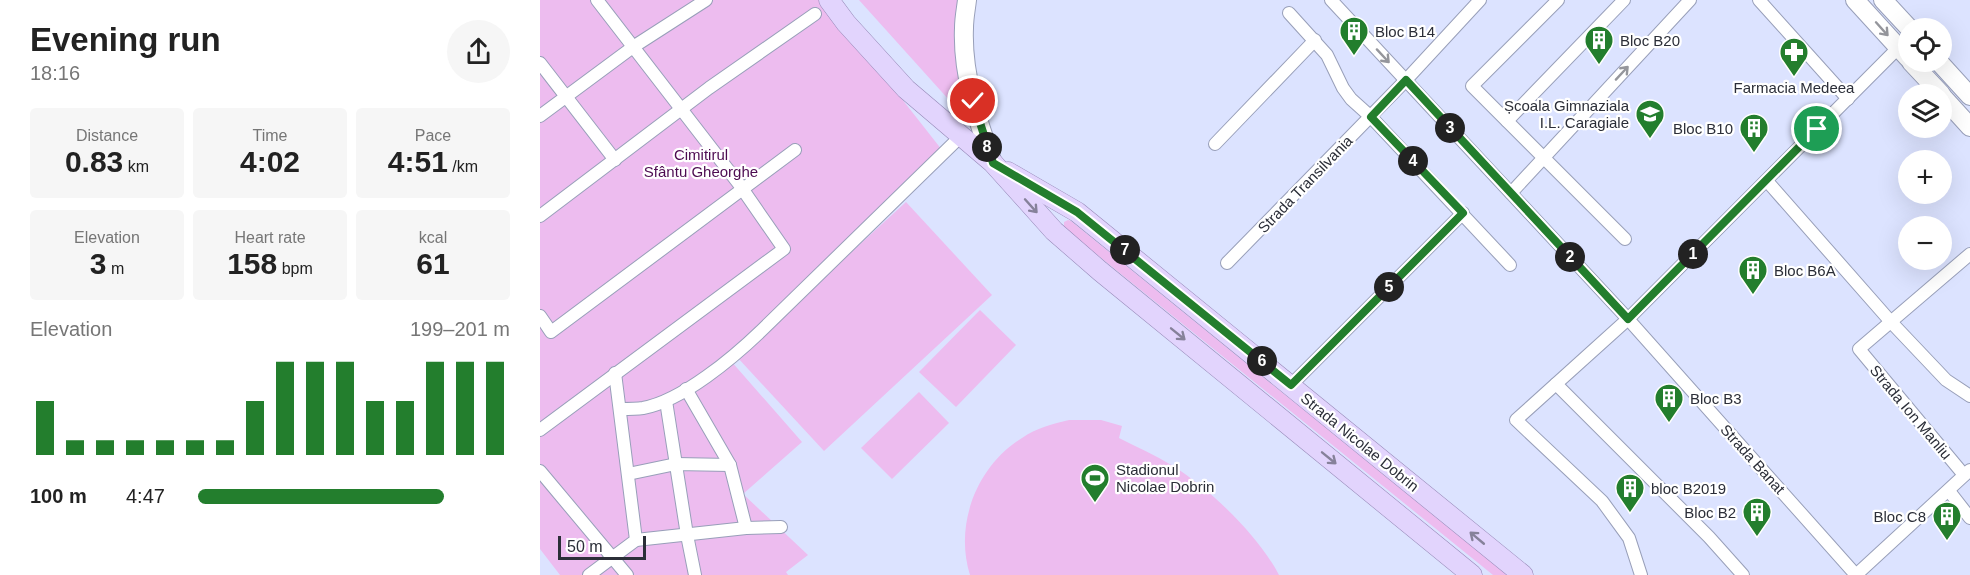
<!DOCTYPE html>
<html lang="en">
<head>
<meta charset="utf-8">
<style>
	body { margin:0; font-family:Arial,sans-serif; background:#f6f6f6; color:#222; height:100vh; display:flex; flex-direction:column; font-size:22px; white-space:nowrap }
	* { box-sizing:border-box; margin:0 }
	p { font-size:20px; color:#767676 }
	.icon { flex:none; width:33px; height:33px; fill:none; stroke:currentColor; stroke-width:2; stroke-linecap:round; stroke-linejoin:round }
	.map { position:relative; flex:1; overflow:hidden }
	.panel { display:flex; flex-direction:column; background:#fff; width:540px }
	.panel>* { flex:none }
	.buttons { position:absolute; left:1358px; top:18px; display:grid; gap:12px }
	.buttons a { display:grid; place-items:center; width:54px; height:54px; border-radius:50%; background:#fff; box-shadow:0 6px 24px #0002; font-size:30px }
	.scale { position:absolute; left:18px; bottom:15px; width:88px; box-sizing:border-box; padding-left:6px; border:3px solid #2b2e38; border-top:0; font-size:16px; line-height:21px; white-space:nowrap; color:#2b2e38; -webkit-text-stroke:4px #fff; paint-order:stroke }
	.pin { position:absolute; display:grid; place-items:center; width:51px; height:51px; color:#fff; margin:-26px; border:3px solid #fff; border-radius:50%; box-shadow:0 2px 6px #0007 }
	.km { position:absolute; width:30px; height:30px; margin:-15px; border-radius:50%; background:#222; color:#fff; font-size:16px; line-height:30px; text-align:center }
	.round { display:grid; place-items:center; flex:none; width:63px; height:63px; border-radius:32px; background:#f6f6f6 }
	.headline { display:flex; align-items:center; justify-content:space-between; height:102px; padding:0 30px }
	h1 { font-size:33px; font-weight:800; line-height:45px }
	.stats { display:grid; grid-template-columns:repeat(3,1fr); gap:9px; height:102px; padding:6px 30px }
	.stats div { display:grid; align-content:center; border-radius:6px; background:#f6f6f6; text-align:center }
	.stats b { font-size:30px; font-weight:800 }
	.stats small { font-size:16px; font-weight:400 }
	.stats p { font-size:16px }
	.chart { height:168px; padding:12px 30px }
	.chart p { display:flex; justify-content:space-between }
	.chart svg { width:100%; height:108px; margin-top:6px; stroke:#237e2d; stroke-width:6 }
	ul { padding:0 30px; list-style:none; font-size:20px }
	li { display:grid; grid-template-columns:96px 72px 1fr; align-items:center; height:45px }
	li i { height:15px; border-radius:8px; background:#237e2d }
	main { display:flex; flex:1; min-height:0 }
	.map>svg:first-child { display:block }
</style>
</head>
<body>
<main>
<section class="panel">
<div class="headline"><div><h1>Evening run</h1><p>18:16</p></div><a class="round"><svg class="icon" aria-label="share" viewBox="0 0 24 24"><path d="M12 15V3M7 8l5-5 5 5M5 13v7h14v-7"/></svg></a></div>
<div class="stats">
<div><p>Distance</p><b>0.83<small> km</small></b></div>
<div><p>Time</p><b>4:02</b></div>
<div><p>Pace</p><b>4:51<small> /km</small></b></div>
</div>
<div class="stats">
<div><p>Elevation</p><b>3<small> m</small></b></div>
<div><p>Heart rate</p><b>158<small> bpm</small></b></div>
<div><p>kcal</p><b>61</b></div>
</div>
<div class="chart"><p><span>Elevation</span>199–201 m</p>
<svg viewBox="0 0 160 44" preserveAspectRatio="none"><path d="M5 44V22M15 44V38M25 44V38M35 44V38M45 44V38M55 44V38M65 44V38M75 44V22M85 44V6M95 44V6M105 44V6M115 44V22M125 44V22M135 44V6M145 44V6M155 44V6"/></svg>
</div>
<ul>
<li><b>100 m</b>4:47<i style="width:79%"></i></li>
</ul>
</section>
<div class="map">
<svg width="1430" height="575" viewBox="0 0 1430 575">
	<rect width="100%" height="100%" fill="#dce3ff"/>
	<g fill="#edbcef">
		<path d="M0,0H284L402,150L191,361L262,442L203,494L268,555L246,572L248,575H20L0,549Z"/>
		<path d="M319,0H422L416,63L425,109L419,111Z"/>
		<path d="M366,202L452,295L284,451L197,357Z"/>
		<path d="M528,220L531,221L967,575H953L524,228V222Z"/>
		<path d="M440,310L476,345L416,407L379,372Z"/>
		<path d="M379,392L409,423L352,479L321,448Z"/>
		<path d="M529,420H561L582,426L579,438C597,447 615,455 633,466C671,490 718,535 739,575H430C414,524 437,466 482,438C496,428 513,424 529,420Z"/>
	</g>
	<g fill="none" stroke-linecap="round" stroke-linejoin="round">
		<g stroke="#989fb9" stroke-width="14">
			<g id="street">
				<path d="M791,0L1088,319L1316,575"/>
				<path d="M1018,0L932,86L1085,239"/>
				<path d="M1219,0L1308,99"/>
				<path d="M749,13L787,55L803,88L811,99L831,117L970,265"/>
				<path d="M0,63L75,160"/>
				<path d="M0,116L93,47L166,0"/>
				<path d="M967,121L1084,0"/>
				<path d="M675,144L775,40"/>
				<path d="M1227,181L1351,322L1406,380L1430,396"/>
				<path d="M971,193L1150,0"/>
				<path d="M0,216L169,88L275,14"/>
				<path d="M687,263L866,80L940,0"/>
				<path d="M0,316L11,332L255,150"/>
				<path d="M1016,384L1169,537L1203,575"/>
				<path d="M751,385L923,213"/>
				<path d="M146,389L190,465L206,528"/>
				<path d="M126,401L147,535L155,575"/>
				<path d="M80,409C87,409 96,409 103,408C142,401 194,357 222,330L421,136"/>
				<path d="M0,430L244,249L199,184L57,0"/>
				<path d="M0,471L87,575"/>
				<path d="M88,474L136,464L190,465"/>
				<path d="M1424,475L1319,349L1430,254"/>
				<path d="M1409,491L1430,518"/>
				<path d="M96,540L206,528L241,527"/>
				<path d="M49,575L96,540L75,373"/>
				<path d="M1101,575L1089,538L1062,501L976,420L1088,319L1368,38"/>
				<path d="M1316,575L1430,470"/>
			</g>
		</g>
		<g stroke="#989fb9" stroke-width="20">
			<g id="secondary">
				<path d="M427,0C426,9 424,18 424,28C422,73 437,120 453,163"/>
				<path d="M1315,0L1368,58"/>
				<path d="M1343,0L1369,28"/>
				<path d="M1371,62L1401,94"/>
				<path d="M1399,62L1430,96"/>
				<path d="M1401,95L1430,127"/>
			</g>
		</g>
		<g stroke="#9588b7" stroke-width="21">
			<g id="primary">
				<path d="M289,0L306,23L366,89L453,163L514,231L560,271L932,575"/>
				<path d="M468,172L537,212L983,575"/>
			</g>
		</g>
		<use href="#street" stroke="#fff" stroke-width="12"/>
		<use href="#secondary" stroke="#fff" stroke-width="18"/>
		<use href="#primary" stroke="#e2d4fd" stroke-width="20"/>
	</g>
	<defs><path id="oneway-shaft" d="M-6 0H5M1.5-3L5.5 0L1.5 3" fill="none" stroke-width="1.6" stroke-linecap="round" stroke-linejoin="round" transform="scale(1.5)"/></defs>
	<g stroke="#95969c">
		<use href="#oneway-shaft" transform="translate(1342 29) rotate(48)"/>
		<use href="#oneway-shaft" transform="translate(843 56) rotate(47)"/>
		<use href="#oneway-shaft" transform="translate(1082 73) rotate(-47)"/>
	</g>
	<g stroke="#86819a">
		<use href="#oneway-shaft" transform="translate(491 206) rotate(48)"/>
		<use href="#oneway-shaft" transform="translate(638 334) rotate(39)"/>
		<use href="#oneway-shaft" transform="translate(789 458) rotate(39)"/>
		<use href="#oneway-shaft" transform="translate(937 538) rotate(-140)"/>
	</g>
	<g fill="none" stroke-linecap="round" stroke-linejoin="round">
		<g stroke="#fff" stroke-width="12">
			<path id="route" d="M433,101L453,163L537,212L751,385L923,213L831,117L866,80L1088,319L1277,129"/>
		</g>
		<use href="#route" stroke="#237e2d" stroke-width="8"/>
	</g>
	<defs>
		<g id="building-pin" transform="scale(1.5)"><path d="M0 17L-7.5 6A9.5 9.5 0 1 1 7.5 6Z" fill="#237e2d" stroke="#fff"/><path d="M-4-6H4V6H1V3H-1V6H-4ZM-2.5-4.3h1.7v1.8h-1.7ZM.8-4.3h1.7v1.8H.8ZM-2.5-1h1.7V.8h-1.7ZM.8-1h1.7V.8H.8Z" fill="#fff"/></g>
		<g id="pharmacy-pin" transform="scale(1.5)"><path d="M0 17L-7.5 6A9.5 9.5 0 1 1 7.5 6Z" fill="#237e2d" stroke="#fff"/><path d="M-2-6h4v4h4v4h-4v4h-4v-4h-4v-4h4Z" fill="#fff"/></g>
		<g id="school-pin" transform="scale(1.5)"><path d="M0 17L-7.5 6A9.5 9.5 0 1 1 7.5 6Z" fill="#237e2d" stroke="#fff"/><path d="M0-5L7-2L0 1L-7-2ZM-4 1L0 2.5L4 1V4Q0 6-4 4Z" fill="#fff"/></g>
		<g id="stadium-pin" transform="scale(1.5)"><path d="M0 17L-7.5 6A9.5 9.5 0 1 1 7.5 6Z" fill="#237e2d" stroke="#fff"/><path d="M0-5a6.5 5 0 1 0 0 10a6.5 5 0 1 0 0-10ZM-3.5-1.8h7v3.6h-7Z" fill="#fff"/></g>
	</defs>
	<g fill-rule="evenodd">
		<use href="#building-pin" x="814" y="31"/>
		<use href="#building-pin" x="1059" y="40"/>
		<use href="#pharmacy-pin" x="1254" y="52"/>
		<use href="#school-pin" x="1110" y="114"/>
		<use href="#building-pin" x="1214" y="128"/>
		<use href="#building-pin" x="1213" y="270"/>
		<use href="#building-pin" x="1129" y="398"/>
		<use href="#stadium-pin" x="555" y="478"/>
		<use href="#building-pin" x="1090" y="488"/>
		<use href="#building-pin" x="1217" y="512"/>
		<use href="#building-pin" x="1407" y="516"/>
	</g>
	<g text-anchor="middle" dominant-baseline="central" stroke-width="4.5" stroke-linejoin="round" paint-order="stroke">
		<g font-size="15" fill="#2b2e38" stroke="#fff" text-anchor="start">
			<text x="835" y="31">Bloc B14</text>
			<text x="1080" y="40">Bloc B20</text>
			<text x="1254" y="87" text-anchor="middle">Farmacia Medeea</text>
			<text x="1089" y="105" text-anchor="end">Școala Gimnaziala<tspan x="1089" dy="17">I.L. Caragiale</tspan></text>
			<text x="1193" y="128" text-anchor="end">Bloc B10</text>
			<text x="1234" y="270">Bloc B6A</text>
			<text x="1150" y="398">Bloc B3</text>
			<text x="576" y="469">Stadionul<tspan x="576" dy="17">Nicolae Dobrin</tspan></text>
			<text x="1111" y="488">bloc B2019</text>
			<text x="1196" y="512" text-anchor="end">Bloc B2</text>
			<text x="1386" y="516" text-anchor="end">Bloc C8</text>
		</g>
		<g font-size="15" fill="#4d0c51" stroke="#fff">
			<text x="161" y="154">Cimitirul<tspan x="161" dy="17">Sfântu Gheorghe</tspan></text>
		</g>
		<g font-size="15" fill="#2b2e38" stroke="#fff">
			<text transform="translate(765 184) rotate(-46)">Strada Transilvania</text>
			<text transform="translate(1371 412) rotate(50)">Strada Ion Manliu</text>
			<text transform="translate(820 442) rotate(39)">Strada Nicolae Dobrin</text>
			<text transform="translate(1213 459) rotate(48)">Strada Banat</text>
		</g>
	</g>
</svg>
<div class="buttons">
<a><svg class="icon" aria-label="locate" viewBox="0 0 24 24"><circle cx="12" cy="12" r="6"/><path d="M12 2v4M12 18v4M2 12h4M18 12h4"/></svg></a>
<a><svg class="icon" aria-label="layers" viewBox="0 0 24 24"><path d="M12 4l9 5-9 5-9-5zM3 14l9 5 9-5"/></svg></a>
<a>+</a>
<a>−</a>
</div>
<div class="scale">50 m</div>
<div class="pin" style="left:1277px;top:129px;background:#1e9e55"><svg class="icon" aria-label="arrive" viewBox="0 0 24 24"><path d="M6 21V4h12l-3 4 3 4H6"/></svg></div>
<div class="pin" style="left:433px;top:101px;background:#d93025"><svg class="icon" aria-label="check" viewBox="0 0 24 24"><path d="M5 12l5 5 9-10"/></svg></div>
<b class="km" style="left:1153px;top:254px">1</b>
<b class="km" style="left:1030px;top:257px">2</b>
<b class="km" style="left:910px;top:128px">3</b>
<b class="km" style="left:873px;top:161px">4</b>
<b class="km" style="left:849px;top:287px">5</b>
<b class="km" style="left:722px;top:361px">6</b>
<b class="km" style="left:585px;top:250px">7</b>
<b class="km" style="left:447px;top:147px">8</b>
</div>
</main>
</body>
</html>
